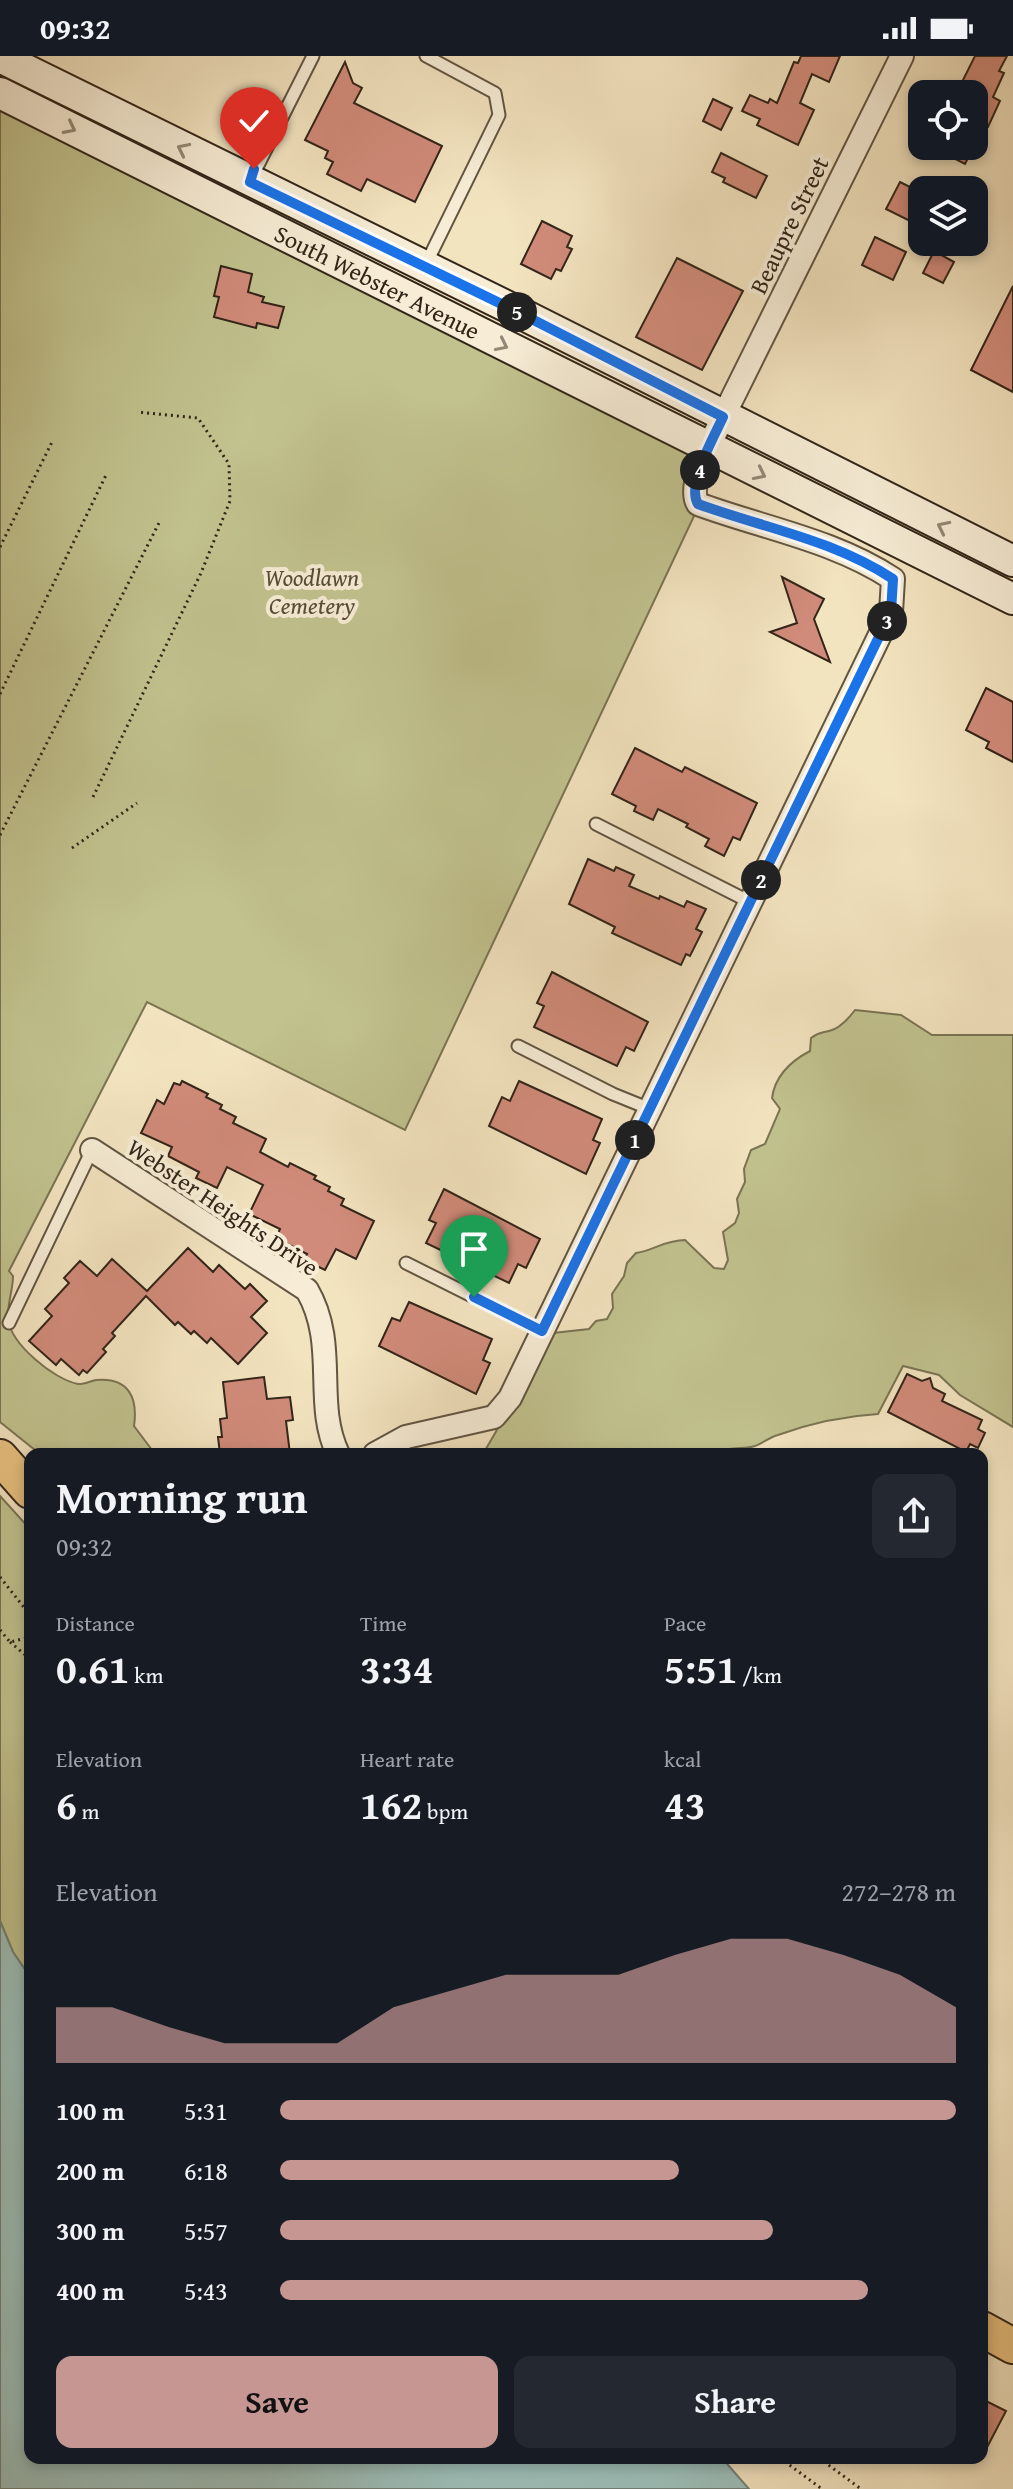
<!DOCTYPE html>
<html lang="en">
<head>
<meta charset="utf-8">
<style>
	body { margin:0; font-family:"Gentium Book Plus",serif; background:#242831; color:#f1f3f6; height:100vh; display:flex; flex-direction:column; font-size:30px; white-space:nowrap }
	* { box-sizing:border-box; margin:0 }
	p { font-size:26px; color:#9ea1a6 }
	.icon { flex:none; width:44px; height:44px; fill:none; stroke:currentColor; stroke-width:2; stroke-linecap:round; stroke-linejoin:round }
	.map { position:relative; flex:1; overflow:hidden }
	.sheet { position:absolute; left:24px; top:1392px; width:964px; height:1016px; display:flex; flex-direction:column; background:#171b24; border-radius:16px; box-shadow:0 4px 12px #0003 }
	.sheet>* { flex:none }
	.controls { position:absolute; left:908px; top:24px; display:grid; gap:16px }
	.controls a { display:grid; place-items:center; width:80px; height:80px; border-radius:16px; background:#171b24; box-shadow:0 4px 12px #0003; font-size:40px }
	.pin { position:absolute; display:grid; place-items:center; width:68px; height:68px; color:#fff; margin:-82px -34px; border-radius:50% 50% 50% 0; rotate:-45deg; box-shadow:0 0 8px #0007 }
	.pin .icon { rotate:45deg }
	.km { position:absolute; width:40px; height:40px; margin:-20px; border-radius:50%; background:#222; color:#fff; font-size:22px; line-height:40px; text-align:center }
	.round { display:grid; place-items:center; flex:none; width:84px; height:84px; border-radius:16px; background:#242831 }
	.summary { display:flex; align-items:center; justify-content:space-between; height:136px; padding:0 32px }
	h1 { font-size:44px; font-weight:800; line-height:60px }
	.metrics { display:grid; grid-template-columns:repeat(3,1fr); gap:12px; height:136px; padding:8px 32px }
	.metrics div { display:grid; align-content:center }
	.metrics b { font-size:40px; font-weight:800 }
	.metrics small { font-size:22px; font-weight:400 }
	.metrics p { font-size:22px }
	.chart { height:224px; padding:16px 32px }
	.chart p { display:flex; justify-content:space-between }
	.chart svg { width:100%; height:144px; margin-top:8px; fill:#c59692; opacity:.7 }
	.cta { display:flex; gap:16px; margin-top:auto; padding:16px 32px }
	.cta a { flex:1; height:92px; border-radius:16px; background:#c59692; color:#111; font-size:32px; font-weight:800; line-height:92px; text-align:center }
	.cta a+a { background:#242831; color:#f1f3f6 }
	ul { padding:0 32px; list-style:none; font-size:26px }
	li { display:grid; grid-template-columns:128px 96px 1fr; align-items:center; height:60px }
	li i { height:20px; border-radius:10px; background:#c59692 }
	.status { display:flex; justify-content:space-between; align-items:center; height:56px; padding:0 40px; background:#171b24; direction:ltr }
	.status svg { height:22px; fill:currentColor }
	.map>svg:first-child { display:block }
</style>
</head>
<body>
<div class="status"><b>09:32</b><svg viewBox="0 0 49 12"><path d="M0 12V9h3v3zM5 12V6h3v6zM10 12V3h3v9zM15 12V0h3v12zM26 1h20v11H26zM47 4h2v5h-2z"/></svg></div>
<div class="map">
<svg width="1013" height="2433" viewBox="0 0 1013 2433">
	<rect width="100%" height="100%" fill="#f3e4c0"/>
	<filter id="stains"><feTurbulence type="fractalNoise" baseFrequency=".0025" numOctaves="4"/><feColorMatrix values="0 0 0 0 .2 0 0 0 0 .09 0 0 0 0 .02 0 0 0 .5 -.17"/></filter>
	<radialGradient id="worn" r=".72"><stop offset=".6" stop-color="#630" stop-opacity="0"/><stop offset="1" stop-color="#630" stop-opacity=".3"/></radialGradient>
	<g fill="#c1c28e" stroke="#7a7453" stroke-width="2">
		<path d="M0,27L702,379L695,458L405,1074L147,946L9,1215L13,1220C13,1234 7,1249 8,1263C11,1288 53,1323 78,1328C83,1329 90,1325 96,1324C129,1321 138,1342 134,1370L155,1398H40L0,1366Z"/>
		<path d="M855,954L901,959L932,979H1013V1371L960,1339L939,1319L903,1310L878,1358C844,1360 811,1367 778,1379C770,1381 763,1387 755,1390C743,1394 730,1389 719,1398H483L553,1277L589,1273L596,1265L607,1263L613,1252L612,1238L624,1220L627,1207L636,1197C655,1194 665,1184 685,1184L714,1212L724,1213L728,1204L723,1176L735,1167L739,1157L737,1143L745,1126L744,1113L751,1094L765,1088L780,1053L772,1042C775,1020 791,1005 810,995L811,982C819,976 821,977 829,975C839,973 849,962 855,954Z"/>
		<path d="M0,1440L30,1473V1921L13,1896L0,1865Z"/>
	</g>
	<path fill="#9cbeb8" stroke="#728178" stroke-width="2" d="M0,1865L13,1896L30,1921V2402H722L749,2433H0Z"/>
	<g fill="#d18b7a" stroke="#322518" stroke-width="2">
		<path d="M801,0H840L829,26L812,18L800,47L814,54L798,89L757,69L760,63L742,55L750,39L768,47L770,43L777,47L794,6L798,7Z"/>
		<path d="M975,0H1007L999,15L1004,17L993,41L1000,45L988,71L974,64V38H956Z"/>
		<path d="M345,6L353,27L362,32L354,47L442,90L415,146L367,123L361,135L327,118L333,106L325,102L328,95L305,84Z"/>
		<path d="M713,43L732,52L721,74L703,65Z"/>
		<path d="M930,90H974L965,108Z"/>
		<path d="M721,97L767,120L756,142L723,126L725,122L712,116Z"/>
		<path d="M900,126L922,137V171L886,153Z"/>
		<path d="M542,165L572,180L567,191L572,193L561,215L556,213L551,223L521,208Z"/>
		<path d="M875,181L906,196L893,224L862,209Z"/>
		<path d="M934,195L954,206L943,227L923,217Z"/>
		<path d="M677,202L743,235L702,314L636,281Z"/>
		<path d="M221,210L252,218L248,236L264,241L262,246L284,251L278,272L257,267L256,272L214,261L219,241L214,240Z"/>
		<path d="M1013,230V336L971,314Z"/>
		<path d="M782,521L824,543L814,563L830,606L770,576L797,567Z"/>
		<path d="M986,632L1013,646V706L986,692L989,686L966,674Z"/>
		<path d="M635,692L682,716L685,711L757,747L740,784L733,781L724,800L705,790L709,783L686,771L688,768L658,753L653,764L634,755L636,750L612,738Z"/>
		<path d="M588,803L614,815L616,811L634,819L629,830L659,843L660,840L684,851L687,845L706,853L696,873L702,876L690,900L686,898L681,909L612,877L615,871L569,848Z"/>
		<path d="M552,916L648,966L634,995L626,991L617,1010L534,971L544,950L537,947Z"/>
		<path d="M182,1025L208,1038L206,1041L222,1049L220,1053L236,1061L233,1067L266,1083L260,1096L288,1111L290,1107L316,1120L314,1123L330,1131L328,1135L344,1143L341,1149L374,1165L356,1203L336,1193L325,1214L304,1204L307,1198L276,1182L280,1173L249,1158L263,1129L227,1111L217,1132L196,1122L199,1116L168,1100L172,1091L141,1077L157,1044L164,1048L174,1027L180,1029Z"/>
		<path d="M519,1025L602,1063L593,1084L600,1087L586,1118L489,1070L502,1041L510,1045Z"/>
		<path d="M444,1133L540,1183L526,1212L518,1208L509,1227L426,1187L436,1167L429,1164Z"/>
		<path d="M188,1192L213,1216L219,1209L245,1233L250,1228L267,1245L251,1261L267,1277L238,1308L211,1282L207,1287L194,1275L191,1278L178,1266L175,1269L146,1240L112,1277L115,1280L103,1293L106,1296L87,1317L83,1314L79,1319L61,1303L56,1309L29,1285L52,1260L45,1253L69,1227L64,1222L80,1205L97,1220L112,1203L147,1235Z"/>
		<path d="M409,1246L492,1283L483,1304L490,1307L476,1338L379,1290L392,1262L400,1265Z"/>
		<path d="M907,1318L922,1325L930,1322L933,1332L945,1338L942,1345L982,1364L978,1373L985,1377L978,1392L970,1388L966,1396L888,1356Z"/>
		<path d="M264,1321L267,1343L290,1341L293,1364L286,1365L290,1398H220L218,1381H222L220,1363L227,1362L223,1326Z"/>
		<path d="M982,2343L1006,2355L982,2401Z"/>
	</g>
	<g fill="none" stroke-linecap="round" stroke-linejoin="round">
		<g stroke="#625542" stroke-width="15">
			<g id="lane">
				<path d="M252,121L313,0"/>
				<path d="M425,210L499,59L495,37L426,0"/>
				<path d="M596,768L750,846"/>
				<path d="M518,990L613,1038L650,1053"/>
				<path d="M406,1207L542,1275"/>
				<path d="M9,1267L92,1094"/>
			</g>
		</g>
		<g stroke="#625542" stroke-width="26">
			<g id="street">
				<path d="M92,1094L307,1234C339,1289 313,1346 338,1398"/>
				<path d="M375,1398L406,1381L494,1361L510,1342L891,556L893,523C834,484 763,472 698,448C686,429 714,381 723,361L902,0"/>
			</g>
		</g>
		<g stroke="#322518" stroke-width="34">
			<g id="secondary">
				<path d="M0,1L516,255L1013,505"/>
				<path id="s1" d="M0,37L1013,543"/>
			</g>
		</g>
		<g stroke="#322518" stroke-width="38">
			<g id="primary">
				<path d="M0,1401L30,1435"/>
				<path d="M982,2273L1013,2290"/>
			</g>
		</g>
		<g stroke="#322518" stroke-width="3" stroke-dasharray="2 4" stroke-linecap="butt">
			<path d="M0,491L52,386"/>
			<path d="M0,638L107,417"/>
			<path d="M93,741L201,517L230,445L229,408L198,362L137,356"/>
			<path d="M0,779L160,465"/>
			<path d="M72,792L137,747"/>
			<path d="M0,1521L30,1559"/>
			<path d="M0,1574L10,1586L30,1581"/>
			<path d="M10,1586L30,1603"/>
			<path d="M780,2402L822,2433"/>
			<path d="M819,2402L861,2433"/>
		</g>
		<use href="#lane" stroke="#f7edd6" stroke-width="11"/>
		<use href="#street" stroke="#f7edd6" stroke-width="22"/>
		<use href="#secondary" stroke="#f7edd6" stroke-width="30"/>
		<use href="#primary" stroke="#eac280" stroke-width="34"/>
	</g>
	<defs><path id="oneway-chevron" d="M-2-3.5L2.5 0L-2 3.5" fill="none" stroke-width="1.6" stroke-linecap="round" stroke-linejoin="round" transform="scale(2)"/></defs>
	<g stroke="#948977">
		<use href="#oneway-chevron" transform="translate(70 72) rotate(27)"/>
		<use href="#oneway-chevron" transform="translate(183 93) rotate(-154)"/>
		<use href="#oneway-chevron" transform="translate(502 289) rotate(26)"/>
		<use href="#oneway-chevron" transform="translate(760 418) rotate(26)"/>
		<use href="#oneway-chevron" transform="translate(943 471) rotate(-154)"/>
	</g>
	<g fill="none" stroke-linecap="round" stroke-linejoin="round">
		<g stroke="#fff" stroke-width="16">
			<path id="route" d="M254,113L250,126L516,255L723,361C714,381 686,429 698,448C764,472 834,484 893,523L891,556L542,1275L474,1241"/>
		</g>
		<use href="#route" stroke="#1a73e8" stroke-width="10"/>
	</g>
	<g text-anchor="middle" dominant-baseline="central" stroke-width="8" stroke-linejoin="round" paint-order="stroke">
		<g font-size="24" fill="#322518" stroke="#f7edd6">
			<text transform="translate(789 169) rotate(-64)">Beaupre Street</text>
			<text stroke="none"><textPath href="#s1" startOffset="422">South Webster Avenue</textPath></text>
			<text transform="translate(223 1151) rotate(34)">Webster Heights Drive</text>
		</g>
		<g font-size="24" font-style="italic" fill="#564c36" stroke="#f7edd6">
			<text x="312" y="521">Woodlawn<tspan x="312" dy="28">Cemetery</tspan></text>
		</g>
	</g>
	<rect width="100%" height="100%" filter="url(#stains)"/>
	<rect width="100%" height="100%" fill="url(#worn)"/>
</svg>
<div class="controls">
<a><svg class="icon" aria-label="locate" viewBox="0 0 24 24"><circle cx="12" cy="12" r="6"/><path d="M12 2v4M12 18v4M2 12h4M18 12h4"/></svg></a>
<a><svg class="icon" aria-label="layers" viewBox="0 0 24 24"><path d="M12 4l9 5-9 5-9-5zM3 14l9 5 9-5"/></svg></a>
</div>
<div class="pin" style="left:474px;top:1241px;background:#1e9e55"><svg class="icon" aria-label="arrive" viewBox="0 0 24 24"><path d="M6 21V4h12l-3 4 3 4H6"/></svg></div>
<div class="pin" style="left:254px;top:113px;background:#d93025"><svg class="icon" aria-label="check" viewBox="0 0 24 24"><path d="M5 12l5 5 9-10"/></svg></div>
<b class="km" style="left:635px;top:1084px">1</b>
<b class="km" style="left:761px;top:824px">2</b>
<b class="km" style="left:887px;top:565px">3</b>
<b class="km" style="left:700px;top:414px">4</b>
<b class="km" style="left:517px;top:256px">5</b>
<section class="sheet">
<div class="summary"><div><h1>Morning run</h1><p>09:32</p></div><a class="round"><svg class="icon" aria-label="share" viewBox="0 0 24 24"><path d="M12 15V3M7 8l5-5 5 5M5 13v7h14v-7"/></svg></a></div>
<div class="metrics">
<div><p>Distance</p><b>0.61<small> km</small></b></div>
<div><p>Time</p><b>3:34</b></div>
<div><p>Pace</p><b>5:51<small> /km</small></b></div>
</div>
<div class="metrics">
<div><p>Elevation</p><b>6<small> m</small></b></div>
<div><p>Heart rate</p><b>162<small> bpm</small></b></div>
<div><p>kcal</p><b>43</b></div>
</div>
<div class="chart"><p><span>Elevation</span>272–278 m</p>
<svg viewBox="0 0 160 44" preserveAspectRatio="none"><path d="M0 44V27L10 27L20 33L30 38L40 38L50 38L60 27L70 22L80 17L90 17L100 17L110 11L120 6L130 6L140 11L150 17L160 27V44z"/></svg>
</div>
<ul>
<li><b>100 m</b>5:31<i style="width:100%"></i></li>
<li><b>200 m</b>6:18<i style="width:59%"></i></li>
<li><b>300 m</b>5:57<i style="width:73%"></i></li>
<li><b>400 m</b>5:43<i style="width:87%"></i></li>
</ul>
<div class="cta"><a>Save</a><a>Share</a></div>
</section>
</div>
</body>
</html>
